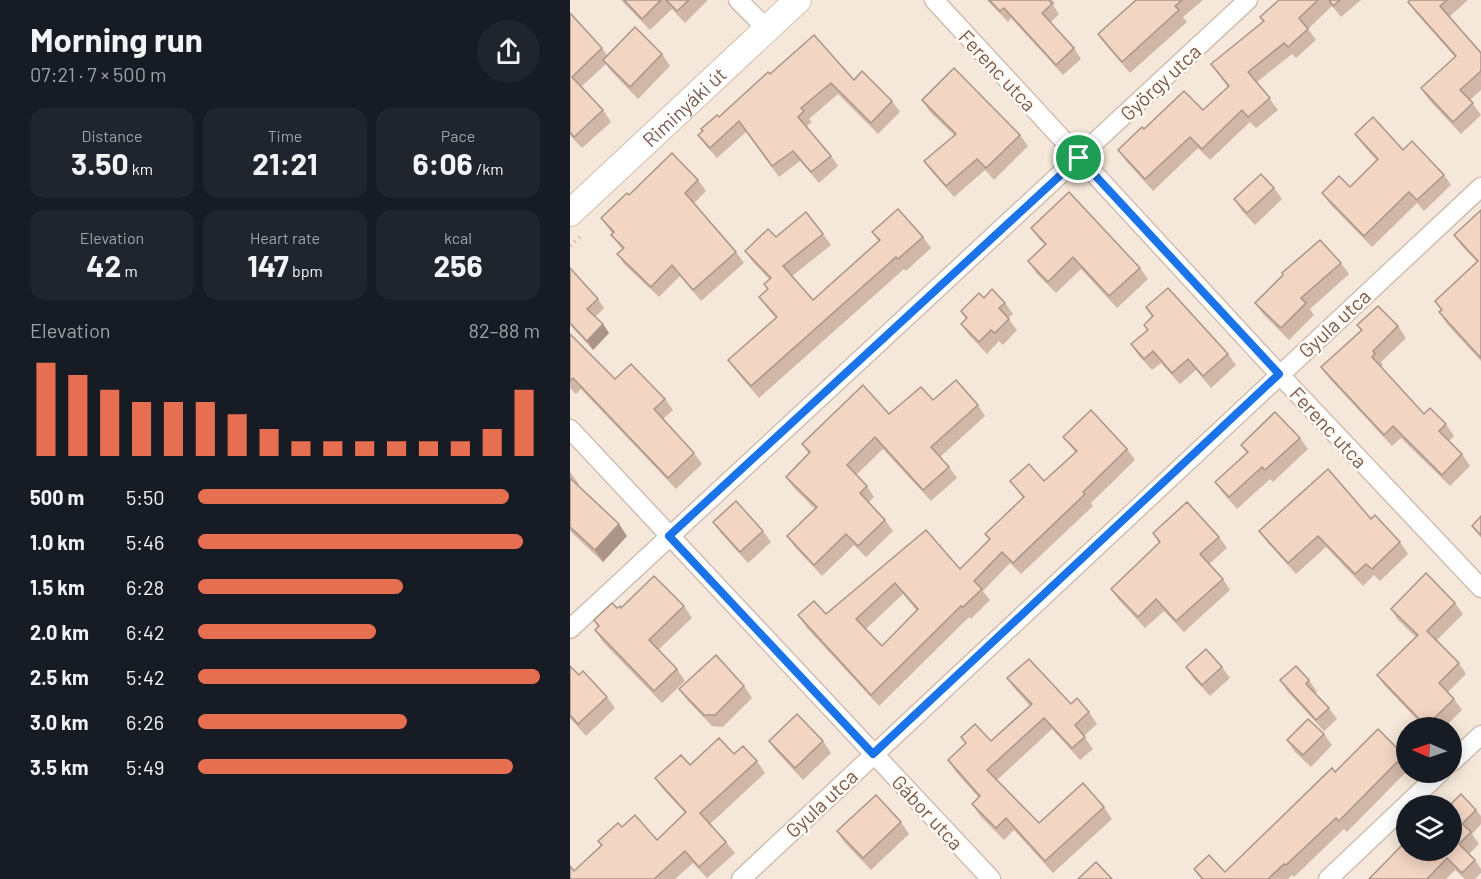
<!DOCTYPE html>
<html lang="en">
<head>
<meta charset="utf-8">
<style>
	body { margin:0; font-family:Barlow,sans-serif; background:#20242c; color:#f1f3f6; height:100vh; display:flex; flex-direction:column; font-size:22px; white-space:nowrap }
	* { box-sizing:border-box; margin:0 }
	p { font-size:20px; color:#9ea1a6 }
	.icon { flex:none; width:33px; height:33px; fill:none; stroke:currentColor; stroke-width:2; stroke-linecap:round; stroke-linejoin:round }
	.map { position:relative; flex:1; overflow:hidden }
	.sheet { display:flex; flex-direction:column; background:#171b24; width:570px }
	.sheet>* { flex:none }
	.needle { width:39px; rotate:272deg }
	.tools { position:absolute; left:826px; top:717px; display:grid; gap:12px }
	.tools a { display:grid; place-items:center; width:66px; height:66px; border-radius:50%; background:#171b24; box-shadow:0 3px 15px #0003; font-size:30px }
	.pin { position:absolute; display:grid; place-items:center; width:51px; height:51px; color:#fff; margin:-26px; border:3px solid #fff; border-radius:50%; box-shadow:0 2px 6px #0007 }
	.round { display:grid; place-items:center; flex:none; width:63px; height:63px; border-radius:32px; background:#20242c }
	.head { display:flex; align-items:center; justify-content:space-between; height:102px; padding:0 30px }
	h1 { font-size:33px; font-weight:700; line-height:45px }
	.figures { display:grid; grid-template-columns:repeat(3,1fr); gap:9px; height:102px; padding:6px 30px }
	.figures div { display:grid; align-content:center; border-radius:15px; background:#20242c; text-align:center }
	.figures b { font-size:30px; font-weight:700 }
	.figures small { font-size:16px; font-weight:400 }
	.figures p { font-size:16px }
	.chart { height:168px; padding:12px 30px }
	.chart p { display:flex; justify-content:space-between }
	.chart svg { width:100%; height:108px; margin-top:6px; stroke:#e76f51; stroke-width:6 }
	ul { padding:0 30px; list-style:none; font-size:20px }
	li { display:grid; grid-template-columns:96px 72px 1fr; align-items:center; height:45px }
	li i { height:15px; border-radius:8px; background:#e76f51 }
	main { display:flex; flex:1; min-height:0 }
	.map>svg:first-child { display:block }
</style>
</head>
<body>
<main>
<section class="sheet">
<div class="head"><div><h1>Morning run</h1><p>07:21 · 7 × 500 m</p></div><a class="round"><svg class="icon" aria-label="share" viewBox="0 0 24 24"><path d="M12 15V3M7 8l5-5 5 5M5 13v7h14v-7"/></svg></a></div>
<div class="figures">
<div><p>Distance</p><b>3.50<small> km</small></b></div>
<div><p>Time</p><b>21:21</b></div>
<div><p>Pace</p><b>6:06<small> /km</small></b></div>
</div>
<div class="figures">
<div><p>Elevation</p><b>42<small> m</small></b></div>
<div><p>Heart rate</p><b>147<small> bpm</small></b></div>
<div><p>kcal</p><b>256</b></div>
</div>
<div class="chart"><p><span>Elevation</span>82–88 m</p>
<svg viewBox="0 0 160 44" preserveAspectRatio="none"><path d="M5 44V6M15 44V11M25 44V17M35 44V22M45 44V22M55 44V22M65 44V27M75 44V33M85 44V38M95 44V38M105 44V38M115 44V38M125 44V38M135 44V38M145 44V33M155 44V17"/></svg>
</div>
<ul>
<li><b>500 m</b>5:50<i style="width:91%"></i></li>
<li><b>1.0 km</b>5:46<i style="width:95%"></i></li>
<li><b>1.5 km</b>6:28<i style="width:60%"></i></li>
<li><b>2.0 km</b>6:42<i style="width:52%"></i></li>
<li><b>2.5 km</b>5:42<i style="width:100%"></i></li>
<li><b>3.0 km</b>6:26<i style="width:61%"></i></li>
<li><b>3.5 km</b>5:49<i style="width:92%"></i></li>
</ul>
</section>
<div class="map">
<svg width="911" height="879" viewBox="0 0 911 879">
	<rect width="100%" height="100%" fill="#fdf6ec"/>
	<path fill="#f5e8da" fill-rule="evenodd" d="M0,0H911V879H0ZM837,728H882V772H837ZM837,806H882V850H837Z"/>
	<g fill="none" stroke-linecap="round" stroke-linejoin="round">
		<g stroke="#d1beb0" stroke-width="21">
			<g id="minor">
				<path d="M168,0L197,29"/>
				<path d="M364,0L709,374L911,588"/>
				<path d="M0,429L421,879"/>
				<path d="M0,629L678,0"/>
				<path d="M882,762L911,735"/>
				<path d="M171,879L911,187"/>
				<path d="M758,879L871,772"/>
			</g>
		</g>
		<g stroke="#d6c0b0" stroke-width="28">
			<g id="secondary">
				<path id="s1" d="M0,213L228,0"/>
			</g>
		</g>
		<path stroke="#d9b8a5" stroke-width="4" stroke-dasharray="1.5 4.5" stroke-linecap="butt" d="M0,246L12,235"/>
		<use href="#minor" stroke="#fff" stroke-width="18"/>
		<use href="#secondary" stroke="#fff" stroke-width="26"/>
	</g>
	<g fill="#d1b7a8" fill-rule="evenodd">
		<path d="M51,0H138L115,23L102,9L80,30Z"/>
		<path d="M417,0H482L485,3L483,5L489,14L480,23L504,48L511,59L493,75L441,18L438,22Z"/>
		<path d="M566,0H633L613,17L617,22L560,73L536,45L528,34Z"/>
		<path d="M709,0H791L771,17L762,6L738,29L746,40L726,58L722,54L687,82L708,110L686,128L680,122L640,160L628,148L583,191L556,161L548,150L574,129L633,110L658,87L641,64L693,21L690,17Z"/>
		<path d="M840,0H898L879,17L911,53V90L900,100L911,115L891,134L859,100L851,88L885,57L846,13L838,2Z"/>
		<path d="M0,13L32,48L37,55L92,54L100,66L68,99L41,71L36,64L11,87L33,110L41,122L12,148L0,135Z"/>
		<path d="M200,74L284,80L322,101L330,112L308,134L268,94L239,119L242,122L236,127L261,156L268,166L249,183L230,161L209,177L176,132L147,158L136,146L128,135Z"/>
		<path d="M352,100L450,135L458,146L424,180L415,170L384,197L362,172L354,161L384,135L360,112Z"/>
		<path d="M785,134L833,150L874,175L881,185L854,211L847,203L802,247L760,204L752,193L780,187L807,161L793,145Z"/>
		<path d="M128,180L136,191L124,203L166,252L174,263L131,301L110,276L89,297L55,265L47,254L52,249L41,235L42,233L31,218L59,195Z"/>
		<path d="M704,188L712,199L685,225L672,211L664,199Z"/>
		<path d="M911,210V361L877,324L869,312L871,310L865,301L907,262L892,246L884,235Z"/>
		<path d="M461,228L570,268L578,279L547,308L511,269L486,293L466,273L458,261L475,245L469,239Z"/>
		<path d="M302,232L353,237L361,248L336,271L334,269L189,398L166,371L158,360L206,318L197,308L189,297L197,289L194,284L199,279L183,262L175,251L206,237L253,234L261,245L222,276L243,300L308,241Z"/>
		<path d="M771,263L779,274L740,309L744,315L719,340L693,314L685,303Z"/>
		<path d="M0,268L28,299L34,308L25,317L39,333L23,350L0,325Z"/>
		<path d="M414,298L435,303L443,314L438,318L447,330L433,345L429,341L417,354L399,335L391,324L396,319L391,311Z"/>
		<path d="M576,307L658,354L666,365L641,388L626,370L610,384L591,363L582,370L569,356L561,344L578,330L574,325L582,317Z"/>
		<path d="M787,325L828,326L836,338L811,362L813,365L811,367L854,414L876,424L884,436L879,441L892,454L900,466L880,486L831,438L822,446L759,378L751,367L791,330Z"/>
		<path d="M0,334L45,379L95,399L103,410L93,419L124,453L132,464L106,489L11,389L6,394L0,388Z"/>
		<path d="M363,400L408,405L415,416L370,457L379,467L387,478L361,501L313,449L286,475L297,486L304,497L299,502L315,520L323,531L296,557L284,545L252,576L225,547L217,536L245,509L224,488L216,477L239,454L232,444L319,414Z"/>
		<path d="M493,437L557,449L565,460L521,503L523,506L451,574L440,563L413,591L420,600L401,619L399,617L309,706L236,627L228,615L256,614L356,530L390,569L419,540L415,534L453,498L440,481H474L506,453ZM333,594L347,611L312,646L296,629Z"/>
		<path d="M730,438L738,449L703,482L700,479L667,509L653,493L645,482L677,453L671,445Z"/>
		<path d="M0,472L9,484L8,485L57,536L33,562L0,531Z"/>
		<path d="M911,516V538L902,526Z"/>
		<path d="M801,519L830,542L838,554L810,581L804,575L793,586L756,547L726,574L697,542L689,531Z"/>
		<path d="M143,522L193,531L201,542L178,563L151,533Z"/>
		<path d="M583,533L649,537L657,548L639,564L653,579L660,590L614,632L594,611L575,628L549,600L541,589L589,543Z"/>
		<path d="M885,603L893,614L867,640L889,663L896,674L878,692L884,699L892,710L874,728H855L815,686L807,675L846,637L828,620L821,609Z"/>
		<path d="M114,606L122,618L88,650L107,669L115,681L92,703L33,642L25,630L28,627L24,620L47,608Z"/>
		<path d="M0,666L9,675L37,697L45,708L16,736L0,718Z"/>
		<path d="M616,667H652L660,678L640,696L624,679Z"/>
		<path d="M437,678L519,712L527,724L514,736L523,749L510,760L482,729L427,780L469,823L534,807L542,819L483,873L444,830L434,840L410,816L402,804L409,798L386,772L378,760L396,744L391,737L421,741L460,706L445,689Z"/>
		<path d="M710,680H739L747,692L745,694L759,708L767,719L754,731L718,692Z"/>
		<path d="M174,686L182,698L153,727L142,726L117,700L109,689Z"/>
		<path d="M754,734L762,745L741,767L725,752L717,740Z"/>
		<path d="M199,741H253L261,753L233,780L207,752Z"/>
		<path d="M164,754L187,761L195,773L140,824L156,842L165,853L137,878L123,863L105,879H0L4,871L31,846L28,841L52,827L87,840L115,813L93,789L85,778L120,765Z"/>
		<path d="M834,755L837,759V771L777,832L774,829L724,877L722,875L718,879H631L624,869L655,872L765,772Z"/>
		<path d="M882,806L906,810L911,816V824L902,834L909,844L899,854L905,860L911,869V873L905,879H895L885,870L876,879H799L837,850Z"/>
		<path d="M331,822L339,834L301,870L275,843L267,831Z"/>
	</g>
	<g fill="#aa9588">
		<path d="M33,324L39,333L23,350L17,341Z"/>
		<path d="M49,524L57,536L33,562L25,550Z"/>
	</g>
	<g fill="#f3d5c3" stroke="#aa9588" stroke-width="1.5" fill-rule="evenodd">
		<path d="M54,0H91L72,19Z"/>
		<path d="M96,0H119L107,11Z"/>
		<path d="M419,0H479L482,4L472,13L504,48L486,65L434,8L430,11Z"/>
		<path d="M566,0H612L605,6L609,10L552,62L528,34Z"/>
		<path d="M709,0H748L729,18L738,29L718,47L714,43L678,72L700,98L678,117L672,110L632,149L620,137L575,179L548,150L572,127L574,129L614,91L633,110L659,86L641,64L694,21L690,17Z"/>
		<path d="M759,0H770L763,6Z"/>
		<path d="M840,0H877L870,6L911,53V71L890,90L903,103L883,122L851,88L886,56L838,2Z"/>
		<path d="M0,13L32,48L2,77L33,110L4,137L0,132Z"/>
		<path d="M65,27L92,54L60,87L33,60Z"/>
		<path d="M244,35L284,80L292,71L322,101L301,123L261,83L231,108L234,111L228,117L261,156L241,172L223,151L202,166L169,121L140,148L128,135L133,131L131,129L147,115L149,117L198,72L200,74Z"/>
		<path d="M384,68L450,135L416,168L407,159L376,186L354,161L386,134L352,100Z"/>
		<path d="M803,117L833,150L842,141L874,175L847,200L839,192L794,236L752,193L769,176L780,187L808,159L785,134Z"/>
		<path d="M102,153L128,180L115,193L166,252L123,290L102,265L81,287L47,254L54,248L41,235L44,232L31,218L57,193L59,195Z"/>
		<path d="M691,174L704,188L677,213L664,199Z"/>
		<path d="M499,192L570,268L539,296L503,257L478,282L458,261L476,244L461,228Z"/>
		<path d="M328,209L353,237L328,259L326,257L181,386L158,360L207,317L189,297L198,289L194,284L201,278L175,251L198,229L206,237L236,212L253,234L213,266L243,300L310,240L302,232Z"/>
		<path d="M911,210V358L869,312L872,310L865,301L908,261L884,235Z"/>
		<path d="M750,240L771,263L731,298L736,303L711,328L685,303L713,275L712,273Z"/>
		<path d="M0,268L28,299L17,309L33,324L17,341L0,323Z"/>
		<path d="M598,288L658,354L633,376L618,359L602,373L583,351L574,359L561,344L578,330L574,325L583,316L576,307Z"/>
		<path d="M422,289L435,303L429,308L439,319L425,333L421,330L409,342L391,324L397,318L391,311L409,293L414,298Z"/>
		<path d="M808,306L828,326L803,351L805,354L802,357L854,414L860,408L876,424L869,431L892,454L872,475L823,426L814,435L751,367L792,330L787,325Z"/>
		<path d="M0,334L45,379L61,364L95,399L84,409L124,453L98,478L3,378L0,381Z"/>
		<path d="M386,380L408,405L361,447L379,467L353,490L305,437L277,465L297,486L290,493L315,520L288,546L276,534L244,565L217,536L247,507L216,477L240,452L232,444L293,385L319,414L351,387L363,400Z"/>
		<path d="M521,410L557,449L513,492L515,494L443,563L432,552L404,581L412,589L393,607L391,606L301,695L228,615L244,601L256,614L356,530L390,569L420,539L415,534L454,497L440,481L459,464L474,481L507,451L493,437ZM325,583L348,609L312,646L286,619Z"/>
		<path d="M705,412L730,438L695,470L692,467L659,497L645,482L678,452L671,445Z"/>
		<path d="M758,469L801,519L805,515L830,542L802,569L796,564L785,574L748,536L718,563L689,531Z"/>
		<path d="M0,478L49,524L25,550L0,527Z"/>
		<path d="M166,501L193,531L170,552L143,522Z"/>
		<path d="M617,502L649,537L630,554L653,579L606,621L586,599L568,617L541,589L590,542L583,533Z"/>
		<path d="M911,516V535L902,526Z"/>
		<path d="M856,573L885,603L857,631L889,663L869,683L884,699L856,726L807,675L848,635L821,609Z"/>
		<path d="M84,576L114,606L79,640L107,669L84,691L25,630L29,626L24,620L42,603L47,608L50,606L51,608Z"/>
		<path d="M636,649L652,667L632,685L616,667Z"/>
		<path d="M146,655L174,686L145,715H134L109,689Z"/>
		<path d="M459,659L501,704L507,698L519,712L505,725L515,737L502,748L474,718L417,770L469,823L513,783L534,807L475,861L436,818L426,828L402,804L410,796L378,760L396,743L391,737L405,724L421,741L462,704L437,678Z"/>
		<path d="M0,666L9,675L13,671L37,697L8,724L0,715Z"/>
		<path d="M726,666L739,680L736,684L759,708L746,720L710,680Z"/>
		<path d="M227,714L253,741L225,768L199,741Z"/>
		<path d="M738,719L754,734L733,755L717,740Z"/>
		<path d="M808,729L834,755L769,821L766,818L716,865L714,864L698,879H633L624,869L639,855L655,872L762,768L765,772Z"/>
		<path d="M149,738L164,754L173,746L187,761L130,813L156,842L129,867L115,851L84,879H0V866L4,871L32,845L28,841L48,823L52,827L65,815L87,840L116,812L85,778L111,755L120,765Z"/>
		<path d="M891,794L906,810L892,824L901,832L889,844L905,860L892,873L877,858L857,879H799L837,840V850H882V806H879Z"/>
		<path d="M306,795L331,822L293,858L267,831Z"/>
		<path d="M526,862L542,879H508Z"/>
	</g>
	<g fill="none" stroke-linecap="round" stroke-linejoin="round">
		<g stroke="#fff" stroke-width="12">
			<path id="route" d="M509,158L709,374L303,754L99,536Z"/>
		</g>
		<use href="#route" stroke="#1a73e8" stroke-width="8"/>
	</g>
	<g text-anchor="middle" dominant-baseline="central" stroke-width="5" stroke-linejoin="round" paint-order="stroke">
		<g font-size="20" fill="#7a5c4d" stroke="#fffaf3">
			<text transform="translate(428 70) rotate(47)">Ferenc utca</text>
			<text transform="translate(590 82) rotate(-43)">György utca</text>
			<text stroke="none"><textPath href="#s1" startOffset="156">Riminyáki út</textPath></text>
			<text transform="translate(764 323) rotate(-43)">Gyula utca</text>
			<text transform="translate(759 427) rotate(47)">Ferenc utca</text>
			<text transform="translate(251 803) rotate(-43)">Gyula utca</text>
			<text transform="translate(358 812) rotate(47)">Gábor utca</text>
		</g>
	</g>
</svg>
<div class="tools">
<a><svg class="needle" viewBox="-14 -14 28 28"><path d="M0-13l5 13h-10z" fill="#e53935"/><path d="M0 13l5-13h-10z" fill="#9ea1a6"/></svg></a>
<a><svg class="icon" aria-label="layers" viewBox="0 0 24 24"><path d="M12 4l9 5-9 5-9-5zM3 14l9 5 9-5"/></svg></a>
</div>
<div class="pin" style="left:509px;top:158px;background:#1e9e55"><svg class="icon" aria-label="arrive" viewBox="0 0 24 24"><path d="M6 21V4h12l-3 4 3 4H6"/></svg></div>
</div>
</main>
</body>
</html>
